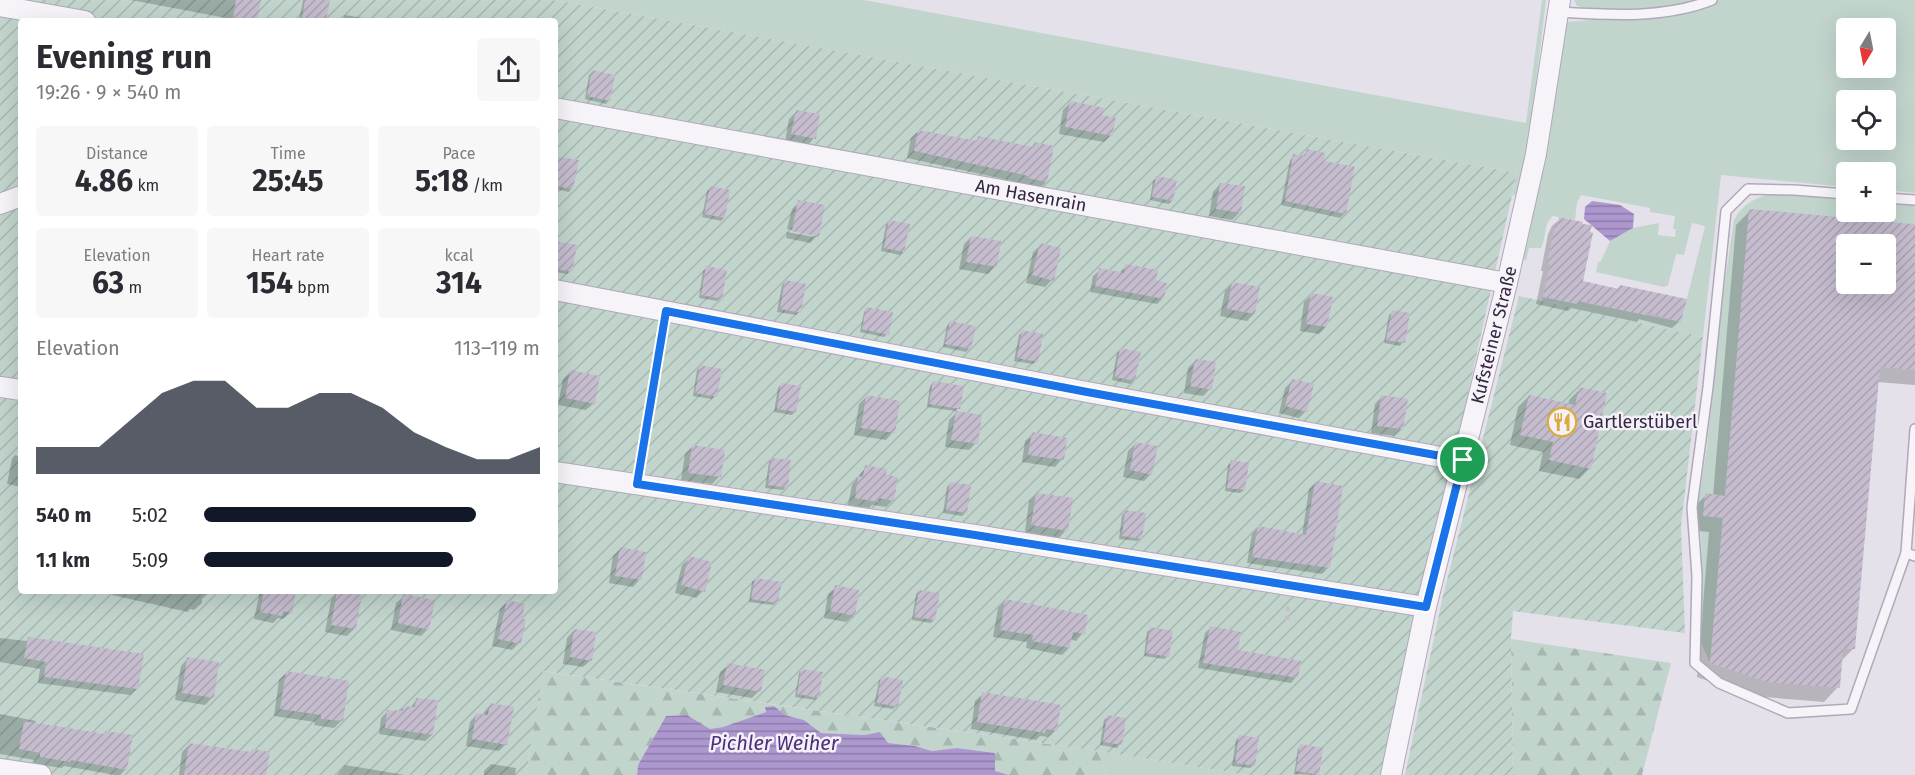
<!DOCTYPE html>
<html lang="en">
<head>
<meta charset="utf-8">
<style>
	body { margin:0; font-family:"Fira Sans",sans-serif; background:#f7f7f7; color:#2b2b33; height:100vh; display:flex; flex-direction:column; font-size:22px; white-space:nowrap }
	* { box-sizing:border-box; margin:0 }
	p { font-size:20px; color:#7c7c81 }
	.icon { flex:none; width:33px; height:33px; fill:none; stroke:currentColor; stroke-width:2; stroke-linecap:round; stroke-linejoin:round }
	.map { position:relative; flex:1; overflow:hidden }
	.drawer { position:absolute; left:18px; top:18px; width:540px; height:576px; display:flex; flex-direction:column; background:#fff; border-radius:6px; box-shadow:0 6px 24px #0002 }
	.drawer>* { flex:none }
	.needle { width:39px; rotate:190deg }
	.controls { position:absolute; left:1836px; top:18px; display:grid; gap:12px }
	.controls a { display:grid; place-items:center; width:60px; height:60px; border-radius:6px; background:#fff; box-shadow:0 6px 24px #0002; font-size:30px }
	.pin { position:absolute; display:grid; place-items:center; width:51px; height:51px; color:#fff; margin:-26px; border:3px solid #fff; border-radius:50%; box-shadow:0 2px 6px #0007 }
	.round { display:grid; place-items:center; flex:none; width:63px; height:63px; border-radius:6px; background:#f7f7f7 }
	.overview { display:flex; align-items:center; justify-content:space-between; height:102px; padding:0 18px }
	h1 { font-size:33px; font-weight:700; line-height:45px }
	.figures { display:grid; grid-template-columns:repeat(3,1fr); gap:9px; height:102px; padding:6px 18px }
	.figures div { display:grid; align-content:center; border-radius:6px; background:#f7f7f7; text-align:center }
	.figures b { font-size:30px; font-weight:700 }
	.figures small { font-size:16px; font-weight:400 }
	.figures p { font-size:16px }
	.chart { height:168px; padding:12px 18px }
	.chart p { display:flex; justify-content:space-between }
	.chart svg { width:100%; height:108px; margin-top:6px; fill:#111827; opacity:.7 }
	ul { padding:0 18px; list-style:none; font-size:20px }
	li { display:grid; grid-template-columns:96px 72px 1fr; align-items:center; height:45px }
	li i { height:15px; border-radius:8px; background:#111827 }
	.map>svg:first-child { display:block }
</style>
</head>
<body>
<div class="map">
<svg width="1915" height="775" viewBox="0 0 1915 775">
	<defs>
		<pattern id="forest-firs" width="22" height="20" patternUnits="userSpaceOnUse" patternTransform="scale(1.5)"><rect width="22" height="20" fill="#c1d5cd"/><path d="M5 1l3.5 6h-7zM16 11l3.5 6h-7z" fill="#a6b7b1"/></pattern>
		<pattern id="garden-furrows" width="10" height="10" patternUnits="userSpaceOnUse" patternTransform="scale(1.5)"><rect width="10" height="10" fill="#c1d5cd"/><path d="M-1 1l2-2M0 10L10 0M9 11l2-2" fill="none" stroke="#a6b7b1"/></pattern>
		<pattern id="water-rules" width="6" height="5" patternUnits="userSpaceOnUse" patternTransform="scale(1.5)"><rect width="6" height="5" fill="#ac98ce"/><path d="M0 2.5h6" fill="none" stroke="#8d7ca9"/></pattern>
		<pattern id="building-hatch" width="6" height="6" patternUnits="userSpaceOnUse" patternTransform="scale(1.5)"><rect width="6" height="6" fill="#c5bdce"/><path d="M-1 1l2-2M0 6l6-6M5 7l2-2" fill="none" stroke="#aaa2b2"/></pattern>
	</defs>
	<rect width="100%" height="100%" fill="#e5e1eb"/>
	<g fill="#c1d5cd" fill-rule="evenodd">
		<path d="M553,0H864L1526,123L1542,0H1546L1531,125L1517,194L1512,196L1517,173Z"/>
		<path d="M1574,0H1915V193L1886,190V172H1846V187L1721,175L1703,337L1542,301L1543,297L1577,304L1582,285L1585,303L1681,322L1705,226L1692,223L1684,255L1676,254L1668,285L1664,287L1596,272L1598,262L1601,261L1610,241L1633,228L1659,223L1658,235L1675,237L1676,229H1673L1675,216L1650,212V208L1581,195L1577,203L1575,220L1553,216C1543,224 1547,237 1541,248H1529L1526,261L1522,257L1560,29L1567,22L1590,20L1591,10L1577,6ZM1846,28H1886V68H1846ZM1846,100H1886V140H1846Z"/>
		<path d="M1769,194L1846,199V212H1886V202L1915,204V224L1750,210L1710,663L1699,638L1703,619L1700,590L1702,565L1701,538L1697,511L1707,446L1720,315L1734,220C1742,205 1753,199 1769,194Z"/>
		<path d="M1098,751L1248,775H1106Z"/>
	</g>
	<g fill="url(#forest-firs)">
		<path d="M1511,639L1671,663L1642,775H1513Z"/>
		<path d="M542,671L1098,751L1106,775H1009L995,771V753L957,748L932,751L915,746L888,743L880,732L864,735L821,733L804,720L785,715L774,706L765,707L766,712L723,727L710,729L687,715L666,716L638,765L637,775H526Z"/>
	</g>
	<g fill="url(#garden-furrows)" fill-rule="evenodd">
		<path d="M0,0H553L1517,173L1383,775H1248L1098,751L543,671L526,775H0ZM21,21H555V591H21Z"/>
		<path d="M1519,296L1703,337L1681,526L1685,633L1513,611L1511,639L1513,775H1405L1442,600Z"/>
	</g>
	<g fill="url(#water-rules)">
		<path d="M1592,201L1620,205L1634,214L1633,228L1610,241L1584,219L1585,207Z"/>
		<path d="M774,706L785,715L804,720L821,733L864,735L880,732L888,743L915,746L932,751L957,748L995,753V771L1009,775H637L638,765L666,716L687,715L710,729L723,727L766,712L765,707Z"/>
	</g>
	<g fill="#0003" fill-rule="evenodd">
		<path d="M131,0H259L256,21H225L226,18Z"/>
		<path d="M303,0H328L324,21H299Z"/>
		<path d="M345,15L375,20V21H342Z"/>
		<path d="M555,51L558,52L555,67Z"/>
		<path d="M592,72L609,100L606,104L585,99L589,75Z"/>
		<path d="M1070,103L1100,117L1111,135L1104,142L1059,134L1063,110Z"/>
		<path d="M797,111L814,138L807,146L785,142L789,119Z"/>
		<path d="M919,131L974,142L979,138L1031,148L1034,144L1046,182L1039,189L1021,186V183L907,158L911,138Z"/>
		<path d="M1307,151L1322,162L1345,213L1340,218L1281,205L1290,160L1294,156L1302,157Z"/>
		<path d="M558,158L572,188L569,192L555,189V161Z"/>
		<path d="M1156,178L1172,201L1169,204L1150,200L1153,181Z"/>
		<path d="M1220,184L1240,212L1232,220L1209,216L1213,192Z"/>
		<path d="M710,188L724,218L721,221L702,217L707,191Z"/>
		<path d="M799,202L817,236L810,243L786,238L787,232L814,237V234L787,229L792,209Z"/>
		<path d="M1750,211L1915,225V385L1877,382L1853,649L1840,662L1838,687L1824,702L1752,696L1697,677L1709,532L1690,530L1692,509L1706,495L1713,496L1736,225ZM1846,244H1886V284H1846Z"/>
		<path d="M1560,219L1588,234L1581,282L1616,290L1620,286L1680,321L1672,328L1639,319L1637,322L1571,308L1568,311L1536,304L1543,271H1541L1548,234L1552,226Z"/>
		<path d="M890,222L903,252L900,255L881,251L886,225Z"/>
		<path d="M971,237L995,266L988,274L959,269L964,244Z"/>
		<path d="M555,243L570,271L567,274L555,272Z"/>
		<path d="M1041,245L1052,280L1045,287L1026,283L1033,252Z"/>
		<path d="M1126,266L1154,281L1163,298L1157,304L1090,292L1093,276L1100,270L1120,272Z"/>
		<path d="M707,268L721,298L717,301L699,298L703,271Z"/>
		<path d="M785,282L799,312L796,315L777,312L782,285Z"/>
		<path d="M1232,284L1254,314L1247,321L1220,316L1225,291Z"/>
		<path d="M1312,295L1326,327L1319,334L1300,331L1304,302Z"/>
		<path d="M867,308L887,334L884,337L860,332L864,312Z"/>
		<path d="M1393,312L1403,342L1400,346L1384,343L1389,315Z"/>
		<path d="M950,322L969,349L966,352L943,347L947,326Z"/>
		<path d="M1022,332L1037,361L1033,364L1014,361L1019,335Z"/>
		<path d="M1121,350L1134,380L1130,384L1112,380L1117,353Z"/>
		<path d="M1195,361L1210,389L1203,396L1184,393L1188,368Z"/>
		<path d="M701,367L715,396L712,399L693,396L697,370Z"/>
		<path d="M570,372L594,403L586,410L558,405L563,379Z"/>
		<path d="M1292,381L1306,411L1299,418L1279,413L1285,388Z"/>
		<path d="M933,382L959,408L955,411L927,407L930,386Z"/>
		<path d="M781,385L795,412L792,415L774,412L778,388Z"/>
		<path d="M1580,389L1590,468L1579,479L1539,471L1543,452L1510,445L1518,407L1529,396L1568,405L1569,400Z"/>
		<path d="M1382,396L1401,429L1394,436L1371,433L1375,404Z"/>
		<path d="M866,397L893,432L886,440L854,435L859,404Z"/>
		<path d="M956,413L976,443L969,450L945,447L949,420Z"/>
		<path d="M1033,434L1062,459L1055,467L1022,462L1025,441Z"/>
		<path d="M1135,444L1151,474L1144,481L1123,477L1128,451Z"/>
		<path d="M692,447L720,476L712,484L681,480L685,454Z"/>
		<path d="M15,455L21,457V487L7,484L12,459Z"/>
		<path d="M772,459L786,487L783,490L765,488L769,462Z"/>
		<path d="M1232,461L1244,490L1240,493L1225,491L1228,465Z"/>
		<path d="M866,467L884,476L893,500L886,507L872,505L869,508L848,505L852,485Z"/>
		<path d="M1315,483L1328,568L1322,574L1247,563L1252,534L1258,528L1302,536L1309,489Z"/>
		<path d="M950,484L966,512L962,516L943,513L947,487Z"/>
		<path d="M1037,494L1066,530L1059,538L1025,532L1029,501Z"/>
		<path d="M1126,512L1141,538L1137,541L1119,539L1122,515Z"/>
		<path d="M620,549L640,579L633,587L609,583L613,556Z"/>
		<path d="M690,558L703,591L696,598L675,593L682,565Z"/>
		<path d="M755,579L776,602L773,605L749,602L752,582Z"/>
		<path d="M836,587L854,615L846,622L824,618L828,594Z"/>
		<path d="M113,591H211L202,599V603L194,610L190,609L188,612L112,595Z"/>
		<path d="M260,591H294L291,612L283,619L278,618L273,623L254,619Z"/>
		<path d="M919,591L934,620L931,623L912,620L916,594Z"/>
		<path d="M338,592L354,629L347,636L325,632L331,600Z"/>
		<path d="M404,596L428,629L421,636L391,630L396,603Z"/>
		<path d="M1005,601L1083,633L1076,641L1070,639L1069,648L1062,655L1026,648L1027,642L993,637L998,608Z"/>
		<path d="M507,602L520,620L519,643L512,650L492,646L500,609Z"/>
		<path d="M1211,627L1236,651L1296,677L1291,683L1198,668L1205,633Z"/>
		<path d="M1150,629L1168,656L1164,659L1144,656L1147,632Z"/>
		<path d="M574,630L591,660L583,667L563,664L567,638Z"/>
		<path d="M0,638L26,641L29,639L137,689L130,695L38,683L40,669L0,662Z"/>
		<path d="M188,658L212,698L205,705L175,700L181,666Z"/>
		<path d="M728,665L759,691L752,698L716,692L720,672Z"/>
		<path d="M802,670L818,697L815,700L795,697L799,673Z"/>
		<path d="M287,672L342,720L334,728L314,725L315,722L274,716L279,680Z"/>
		<path d="M882,677L896,706L893,709L874,706L879,681Z"/>
		<path d="M983,694L1055,730L1048,737L1040,736L1036,740L971,729L975,701Z"/>
		<path d="M417,699L432,735L425,741L379,734L381,718L388,711L399,712L404,707L410,708Z"/>
		<path d="M491,704L506,744L499,751L466,746L470,722L477,714L483,716L484,712Z"/>
		<path d="M0,714L36,721L35,724L103,735L106,732L126,769L120,775H115L64,766L62,768L34,764V760L0,754Z"/>
		<path d="M1107,717L1120,744L1117,748L1100,745L1104,720Z"/>
		<path d="M1239,737L1254,765L1250,768L1232,766L1236,740Z"/>
		<path d="M189,745L250,753L252,750L265,775H179L182,752Z"/>
		<path d="M1301,746L1317,774L1316,775L1294,774L1298,749Z"/>
		<path d="M491,764L516,768L515,775H484V771Z"/>
		<path d="M345,765L405,775H337Z"/>
	</g>
	<g fill="url(#building-hatch)" fill-rule="evenodd">
		<path d="M236,0H261L257,21L233,18Z"/>
		<path d="M305,0H330L326,21L302,18Z"/>
		<path d="M592,70L615,75L610,101L587,96Z"/>
		<path d="M1070,101L1104,108L1102,115L1116,118L1112,136L1065,127Z"/>
		<path d="M796,110L820,114L816,139L791,134Z"/>
		<path d="M918,130L977,141L978,136L1033,147L1034,142L1054,146L1047,182L1027,178L1028,176L914,151Z"/>
		<path d="M1307,149L1325,153L1324,161L1355,167L1346,214L1285,201L1293,154L1305,156Z"/>
		<path d="M558,157L579,160L573,189L555,186Z"/>
		<path d="M1156,176L1177,180L1173,201L1152,197Z"/>
		<path d="M1220,183L1245,186L1241,213L1216,209Z"/>
		<path d="M710,186L730,190L725,218L704,214Z"/>
		<path d="M798,200L825,205L819,237L792,231Z"/>
		<path d="M1749,209L1915,224V370L1880,367L1855,649H1843L1840,688L1767,682L1710,663L1723,518L1703,516L1705,493L1725,496ZM1846,244H1886V284H1846Z"/>
		<path d="M1559,217L1583,222L1582,224L1592,225L1590,232L1593,233L1583,281L1619,289L1620,285L1687,299L1681,322L1646,312V315L1578,301L1577,304L1543,297L1550,264L1547,263L1555,225H1558Z"/>
		<path d="M889,220L910,224L904,252L884,248Z"/>
		<path d="M971,236L1001,241L997,267L966,262Z"/>
		<path d="M555,241L577,245L572,272L555,269Z"/>
		<path d="M1040,243L1061,248L1054,281L1032,275Z"/>
		<path d="M1125,264L1158,270L1156,280L1167,283L1164,299L1095,286L1099,268L1124,273Z"/>
		<path d="M706,266L727,270L722,299L701,295Z"/>
		<path d="M785,280L806,284L801,313L780,309Z"/>
		<path d="M1232,282L1260,287L1255,314L1227,309Z"/>
		<path d="M1311,293L1333,297L1327,327L1306,324Z"/>
		<path d="M866,307L893,312L889,335L862,329Z"/>
		<path d="M1392,310L1410,313L1405,343L1386,340Z"/>
		<path d="M950,321L976,326L971,349L945,344Z"/>
		<path d="M1022,330L1043,334L1038,362L1017,358Z"/>
		<path d="M1120,348L1141,352L1135,381L1115,377Z"/>
		<path d="M1195,359L1216,362L1212,390L1190,386Z"/>
		<path d="M700,365L722,369L717,397L695,393Z"/>
		<path d="M570,370L600,376L595,404L565,398Z"/>
		<path d="M1292,379L1314,384L1307,412L1285,406Z"/>
		<path d="M933,381L964,386L960,409L929,404Z"/>
		<path d="M781,383L801,386L796,412L777,409Z"/>
		<path d="M1579,387L1607,393L1591,469L1549,460L1553,442L1520,435L1529,395L1575,405Z"/>
		<path d="M866,395L900,401L895,433L861,428Z"/>
		<path d="M1381,395L1408,399L1403,429L1377,426Z"/>
		<path d="M956,411L982,415L978,444L951,440Z"/>
		<path d="M1032,432L1067,438L1064,460L1028,455Z"/>
		<path d="M1135,442L1158,446L1152,475L1130,470Z"/>
		<path d="M692,445L725,450L721,477L688,473Z"/>
		<path d="M771,458L791,460L788,488L768,485Z"/>
		<path d="M1231,460L1249,463L1245,490L1227,488Z"/>
		<path d="M865,465L887,469L886,475L898,477L894,501L878,498V502L855,498L858,476L863,477Z"/>
		<path d="M1315,481L1343,486L1330,568L1252,557L1258,526L1306,535Z"/>
		<path d="M950,482L971,485L967,513L946,510Z"/>
		<path d="M1036,493L1073,498L1068,531L1031,525Z"/>
		<path d="M1125,510L1146,513L1142,539L1122,536Z"/>
		<path d="M620,547L646,552L642,580L615,576Z"/>
		<path d="M689,556L712,562L705,592L681,585Z"/>
		<path d="M755,578L782,582L778,603L751,599Z"/>
		<path d="M835,585L859,590L855,616L830,611Z"/>
		<path d="M919,590L940,593L935,620L914,617Z"/>
		<path d="M264,591H296L292,613L283,611L282,616L260,612Z"/>
		<path d="M337,591L362,595L356,629L331,625Z"/>
		<path d="M403,594L435,600L429,630L398,623Z"/>
		<path d="M1005,599L1088,615L1085,634L1073,632L1070,648L1032,641L1033,635L1000,630Z"/>
		<path d="M507,600L525,604L522,618L526,620L521,644L498,639Z"/>
		<path d="M1210,626L1241,632L1238,650L1301,661L1298,678L1203,663Z"/>
		<path d="M1150,627L1173,631L1169,657L1146,653Z"/>
		<path d="M574,629L596,632L592,661L570,657Z"/>
		<path d="M28,637L144,654L138,689L44,677L46,662L24,658Z"/>
		<path d="M187,657L219,662L214,698L182,693Z"/>
		<path d="M727,663L765,670L761,692L723,685Z"/>
		<path d="M801,669L823,672L819,698L797,694Z"/>
		<path d="M286,671L349,681L343,721L321,719V715L280,709Z"/>
		<path d="M881,676L903,680L898,707L877,703Z"/>
		<path d="M982,692L1061,705L1057,731L1046,729L1045,733L977,722Z"/>
		<path d="M416,698L438,700L433,735L385,728L387,710L403,711V706L415,707Z"/>
		<path d="M490,703L514,707L507,745L472,739L476,713L488,715Z"/>
		<path d="M1107,715L1126,718L1122,745L1103,742Z"/>
		<path d="M24,721L105,734V731L133,735L127,770L71,760L70,762L40,757V753L19,749Z"/>
		<path d="M1239,735L1259,738L1255,766L1235,763Z"/>
		<path d="M189,743L251,752L252,749L270,752L266,775H184Z"/>
		<path d="M1300,744L1323,748L1319,775L1296,771Z"/>
	</g>
	<g fill="none" stroke-linecap="round" stroke-linejoin="round">
		<g stroke="#b0a9b9" stroke-width="12">
			<g id="service">
				<path d="M1558,12C1609,15 1664,19 1712,0"/>
				<path d="M1846,194L1794,190L1748,189L1726,211L1708,387L1692,507L1697,576L1695,663L1719,683L1788,713L1851,709L1906,553"/>
				<path d="M1886,198L1915,200"/>
				<path d="M1915,429L1906,553L1915,556"/>
				<path d="M637,484L666,311"/>
			</g>
		</g>
		<g stroke="#b0a9b9" stroke-width="22">
			<g id="minor">
				<path d="M0,6L85,21"/>
				<path id="s1" d="M555,108L1507,283"/>
				<path d="M0,204L21,196"/>
				<path d="M555,290L1087,392L1463,461"/>
				<path d="M0,387L21,390"/>
				<path d="M555,472L975,535L1426,607"/>
				<path d="M0,769L41,775"/>
				<path id="s2" d="M1391,775L1426,607L1507,283L1536,154L1560,0"/>
			</g>
		</g>
		<path stroke="#c4bfc9" stroke-width="4" stroke-dasharray="4.5 4.5" stroke-linecap="butt" d="M1287,620L1288,606"/>
		<use href="#service" stroke="#f6f4f8" stroke-width="9"/>
		<use href="#minor" stroke="#f6f4f8" stroke-width="20"/>
	</g>
	<g fill="none" stroke-linecap="round" stroke-linejoin="round">
		<g stroke="#fff" stroke-width="12">
			<path id="route" d="M666,311L1087,392L1463,460L1426,607L975,535L637,484Z"/>
		</g>
		<use href="#route" stroke="#1a73e8" stroke-width="8"/>
	</g>
	<defs>
		<g id="restaurant-ring" transform="scale(1.5)"><circle r="9.5" fill="#f4f0f8" stroke="#daaa3b" stroke-width="1.5"/><path d="M-5-6h1v4h1v-4h1v4h1v-4h1v5L-1.5 .5V6h-2V.5L-5-1ZM5-6V6H3V1.5H1.5Q1.5-4 5-6Z" fill="#daaa3b"/></g>
	</defs>
	<g fill-rule="evenodd">
		<use href="#restaurant-ring" x="1562" y="422"/>
	</g>
	<g text-anchor="middle" dominant-baseline="central" stroke-width="5" stroke-linejoin="round" paint-order="stroke">
		<g font-size="18" fill="#352744" stroke="#f4f0f8">
			<text stroke="none"><textPath href="#s1" startOffset="484">Am Hasenrain</textPath></text>
			<text stroke="none"><textPath href="#s2" startOffset="452">Kufsteiner Straße</textPath></text>
		</g>
		<g font-size="18" fill="#352744" stroke="#f4f0f8" text-anchor="start">
			<text x="1583" y="422">Gartlerstüberl</text>
		</g>
		<g font-size="20" font-style="italic" fill="#4d2d7c" stroke="#f4f0f8">
			<text x="774" y="743">Pichler Weiher</text>
		</g>
	</g>
</svg>
<div class="controls">
<a><svg class="needle" viewBox="-14 -14 28 28"><path d="M0-13l5 13h-10z" fill="#e53935"/><path d="M0 13l5-13h-10z" fill="#7c7c81"/></svg></a>
<a><svg class="icon" aria-label="locate" viewBox="0 0 24 24"><circle cx="12" cy="12" r="6"/><path d="M12 2v4M12 18v4M2 12h4M18 12h4"/></svg></a>
<a>+</a>
<a>−</a>
</div>
<div class="pin" style="left:1463px;top:460px;background:#1e9e55"><svg class="icon" aria-label="arrive" viewBox="0 0 24 24"><path d="M6 21V4h12l-3 4 3 4H6"/></svg></div>
<section class="drawer">
<div class="overview"><div><h1>Evening run</h1><p>19:26 · 9 × 540 m</p></div><a class="round"><svg class="icon" aria-label="share" viewBox="0 0 24 24"><path d="M12 15V3M7 8l5-5 5 5M5 13v7h14v-7"/></svg></a></div>
<div class="figures">
<div><p>Distance</p><b>4.86<small> km</small></b></div>
<div><p>Time</p><b>25:45</b></div>
<div><p>Pace</p><b>5:18<small> /km</small></b></div>
</div>
<div class="figures">
<div><p>Elevation</p><b>63<small> m</small></b></div>
<div><p>Heart rate</p><b>154<small> bpm</small></b></div>
<div><p>kcal</p><b>314</b></div>
</div>
<div class="chart"><p><span>Elevation</span>113–119 m</p>
<svg viewBox="0 0 160 44" preserveAspectRatio="none"><path d="M0 44V33L10 33L20 33L30 22L40 11L50 6L60 6L70 17L80 17L90 11L100 11L110 17L120 27L130 33L140 38L150 38L160 33V44z"/></svg>
</div>
<ul>
<li><b>540 m</b>5:02<i style="width:81%"></i></li>
<li><b>1.1 km</b>5:09<i style="width:74%"></i></li>
</ul>
</section>
</div>
</body>
</html>
